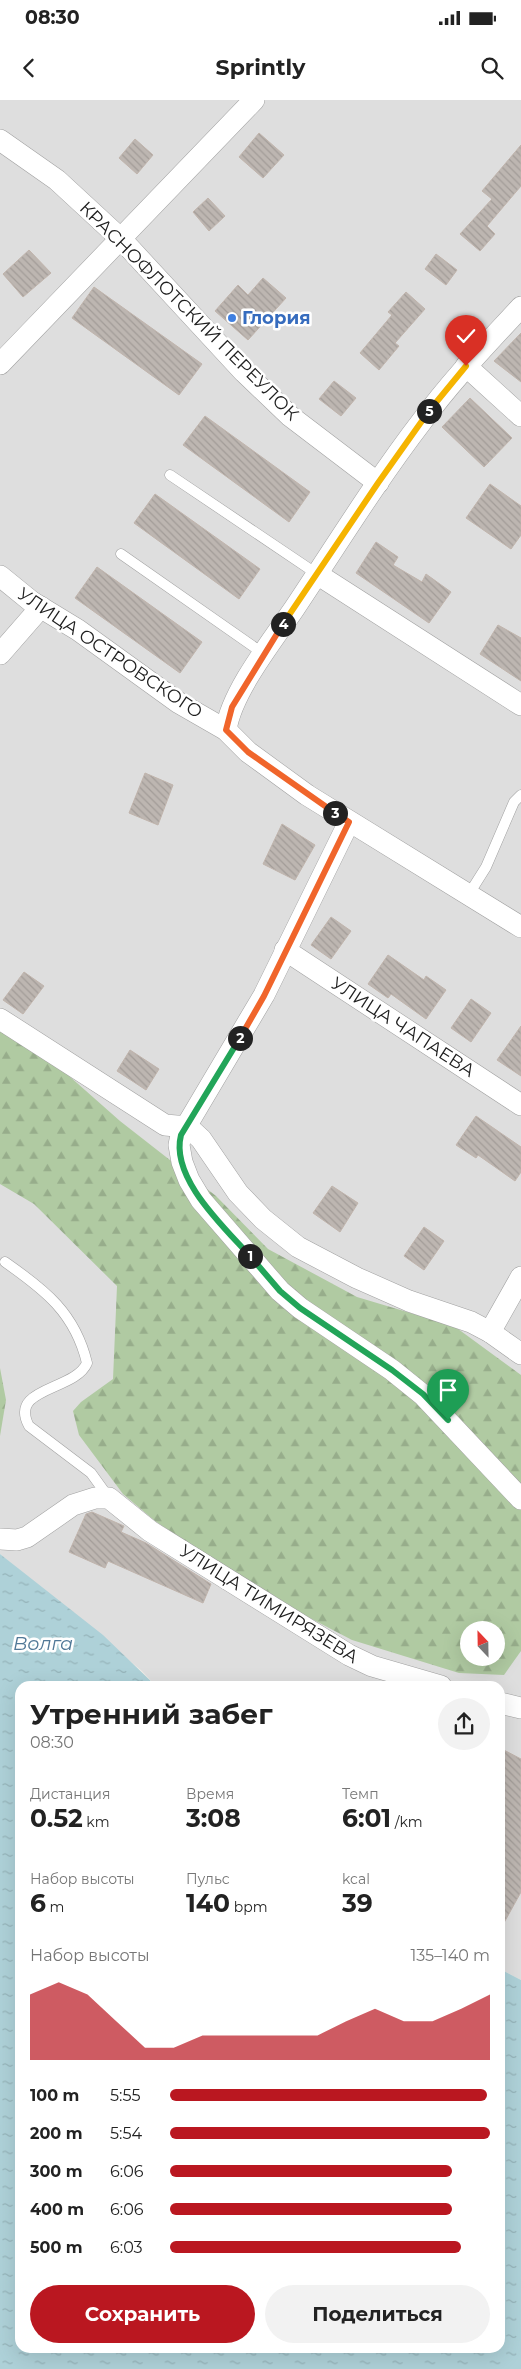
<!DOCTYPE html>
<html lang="ru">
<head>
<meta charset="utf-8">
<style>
	body { margin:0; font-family:Montserrat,sans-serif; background:#f2f2f2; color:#222; height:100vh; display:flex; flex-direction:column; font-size:19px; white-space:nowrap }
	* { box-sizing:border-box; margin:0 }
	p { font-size:16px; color:#767676 }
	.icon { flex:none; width:28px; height:28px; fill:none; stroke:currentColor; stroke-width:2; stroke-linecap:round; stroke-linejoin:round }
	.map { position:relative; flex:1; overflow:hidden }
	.sheet { position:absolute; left:15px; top:1581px; width:490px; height:672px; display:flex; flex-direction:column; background:#fff; border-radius:15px; box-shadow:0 5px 20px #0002 }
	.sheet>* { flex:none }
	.needle { width:32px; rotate:338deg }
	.fabs { position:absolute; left:460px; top:1521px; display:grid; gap:10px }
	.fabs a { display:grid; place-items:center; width:45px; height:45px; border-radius:50%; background:#fff; box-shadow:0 5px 20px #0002; font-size:25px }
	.pin { position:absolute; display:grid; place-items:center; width:42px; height:42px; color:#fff; margin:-51px -21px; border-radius:50% 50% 50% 0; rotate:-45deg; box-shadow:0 0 5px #0007 }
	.pin .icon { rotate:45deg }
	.km { position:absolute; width:25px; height:25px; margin:-12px; border-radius:50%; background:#222; color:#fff; font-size:14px; line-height:25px; text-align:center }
	.round { display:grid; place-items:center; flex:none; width:52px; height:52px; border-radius:26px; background:#f2f2f2 }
	.overview { display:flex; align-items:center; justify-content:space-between; height:85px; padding:0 15px }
	h1 { font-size:28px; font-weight:700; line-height:38px }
	.metrics { display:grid; grid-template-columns:repeat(3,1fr); gap:8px; height:85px; padding:5px 15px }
	.metrics div { display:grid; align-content:center }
	.metrics b { font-size:25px; font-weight:700 }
	.metrics small { font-size:14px; font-weight:400 }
	.metrics p { font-size:14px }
	.chart { height:140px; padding:10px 15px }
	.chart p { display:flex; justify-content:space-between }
	.chart svg { width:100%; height:90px; margin-top:5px; fill:#ba1720; opacity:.7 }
	.action { display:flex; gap:10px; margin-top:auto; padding:10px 15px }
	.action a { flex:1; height:58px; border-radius:30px; background:#ba1720; color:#fff; font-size:20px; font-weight:700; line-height:58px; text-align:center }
	.action a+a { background:#f2f2f2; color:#222 }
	ul { padding:0 15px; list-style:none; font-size:16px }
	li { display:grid; grid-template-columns:80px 60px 1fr; align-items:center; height:38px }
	li i { height:12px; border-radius:6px; background:#ba1720 }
	.status { display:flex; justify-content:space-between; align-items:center; height:35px; padding:0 25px; background:#fff; direction:ltr }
	.status svg { height:14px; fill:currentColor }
	header { display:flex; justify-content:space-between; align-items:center; height:65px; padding:0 15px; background:#fff; font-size:22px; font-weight:700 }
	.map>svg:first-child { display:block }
</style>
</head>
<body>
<div class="status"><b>08:30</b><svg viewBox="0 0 49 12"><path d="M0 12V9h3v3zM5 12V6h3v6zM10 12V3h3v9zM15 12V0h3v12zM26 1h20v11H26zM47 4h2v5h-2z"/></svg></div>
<header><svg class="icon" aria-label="back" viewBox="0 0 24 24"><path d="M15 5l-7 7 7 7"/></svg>Sprintly<svg class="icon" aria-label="search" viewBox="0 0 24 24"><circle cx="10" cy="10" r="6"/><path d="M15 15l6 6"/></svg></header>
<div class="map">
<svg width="521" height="2269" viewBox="0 0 521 2269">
	<defs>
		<pattern id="forest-firs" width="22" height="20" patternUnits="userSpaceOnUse" patternTransform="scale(1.25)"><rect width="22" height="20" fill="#b0caa2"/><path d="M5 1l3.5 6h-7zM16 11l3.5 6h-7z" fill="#97ad8b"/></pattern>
		<pattern id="water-ripples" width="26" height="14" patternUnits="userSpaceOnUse" patternTransform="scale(1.25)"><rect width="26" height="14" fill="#aed1d8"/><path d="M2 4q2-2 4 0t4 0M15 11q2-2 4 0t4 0" fill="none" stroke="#95b3b9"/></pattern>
		<pattern id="building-back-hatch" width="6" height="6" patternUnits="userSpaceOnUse" patternTransform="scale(1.25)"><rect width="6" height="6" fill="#bdb6b1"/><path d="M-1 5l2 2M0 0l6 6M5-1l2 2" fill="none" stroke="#a29c98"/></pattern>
	</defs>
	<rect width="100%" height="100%" fill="#f0ede8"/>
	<path fill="#dedede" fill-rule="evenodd" d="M0,0H521V1880L500,1869V1586H156L142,1571L0,1454ZM469,1530H496V1558H469Z"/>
	<g fill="url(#forest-firs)" fill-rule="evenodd">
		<path d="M0,930L51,960L120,1021L216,1096L268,1149L357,1197L454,1226L521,1275V1551L504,1575L459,1573L352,1540L264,1494L155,1421L123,1394L79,1335L73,1311L81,1302L113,1279L117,1186L34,1104L0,1084ZM469,1530H496V1558H469Z"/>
		<path d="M0,1268L6,1300L0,1336Z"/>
	</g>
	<path fill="url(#water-ripples)" d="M0,1454L103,1535L156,1586H20V2249H500V1869L521,1880V2269H0Z"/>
	<g fill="url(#building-back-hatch)" stroke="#c0b4ac">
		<path d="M259,33L284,55L263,78L239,57Z"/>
		<path d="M135,39L153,55L137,74L119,58Z"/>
		<path d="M521,45V86L487,126L495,134L480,151L460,134L492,99L482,91Z"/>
		<path d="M208,98L225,116L209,131L193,112Z"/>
		<path d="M29,150L51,173L23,197L3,174Z"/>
		<path d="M436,154L457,170L446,185L425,169Z"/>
		<path d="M263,178L286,198L248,240L215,211L238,185L248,195Z"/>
		<path d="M94,187L202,264L179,295L72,218Z"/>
		<path d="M406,192L425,209L395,243L399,246L379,270L360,253L392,215L388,212Z"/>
		<path d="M521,233V282L494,261Z"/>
		<path d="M334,281L356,298L341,316L319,299Z"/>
		<path d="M470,298L512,338L484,367L442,327Z"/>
		<path d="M205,316L310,392L289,422L183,345Z"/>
		<path d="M490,384L521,406V435L511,449L466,418Z"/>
		<path d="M155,394L260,469L239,499L134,423Z"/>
		<path d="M376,442L398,457L393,465L422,482L426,474L451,492L429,523L356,473Z"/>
		<path d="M97,467L202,542L180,573L75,498Z"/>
		<path d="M498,525L521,538V581L480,554Z"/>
		<path d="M145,673L173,685L158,725L129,713Z"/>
		<path d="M282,724L315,745L295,780L263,764Z"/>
		<path d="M331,817L351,831L331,859L311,845Z"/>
		<path d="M388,855L424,880L426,876L446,890L426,919L391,894L388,898L368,884Z"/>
		<path d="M24,872L44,886L23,914L3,900Z"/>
		<path d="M471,899L491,913L471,942L451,928Z"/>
		<path d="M521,926V976L497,960Z"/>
		<path d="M130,950L159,969L146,990L117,971Z"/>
		<path d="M476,1016L521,1047V1072L515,1081L478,1055L476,1058L456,1045Z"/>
		<path d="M332,1086L358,1103L340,1132L313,1113Z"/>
		<path d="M424,1127L444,1141L424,1170L404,1156Z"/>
		<path d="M92,1412L124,1426L121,1432L146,1443L211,1484L203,1503L108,1461L105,1468L69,1452L86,1414Z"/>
		<path d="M500,1648L521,1659V1792L500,1830Z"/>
	</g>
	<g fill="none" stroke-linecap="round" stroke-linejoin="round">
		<g stroke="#a1a1a1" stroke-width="11">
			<g id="lane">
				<path d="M170,375L317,474"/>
				<path d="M121,454L264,554"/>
				<path d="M469,794L486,767L514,702L521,695"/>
				<path d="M5,1162C45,1190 75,1213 87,1263C75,1291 8,1287 29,1326L91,1373L109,1398"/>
			</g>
		</g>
		<g stroke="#a1a1a1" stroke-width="22">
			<g id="street">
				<path d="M0,40L57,80L122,140L244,272L290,316L378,383"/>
				<path d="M0,264L254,0"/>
				<path d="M466,266L521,316"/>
				<path d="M317,474L521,605"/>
				<path d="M0,476L32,502L78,530L179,603L226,630L248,652L307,695L521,827"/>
				<path d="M0,554L41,507"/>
				<path d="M226,630C231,593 272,541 294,509C336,446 376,381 422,321C452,280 487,244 521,207"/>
				<path d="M349,722L264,895L181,1035L179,1045L182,1062L189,1080L201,1100L280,1191L300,1208L392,1270L423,1295L521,1399"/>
				<path d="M285,850L521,1005"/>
				<path d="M0,919L165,1025L188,1027"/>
				<path d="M188,1027L201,1039L238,1093L263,1119L298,1147L357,1178L409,1201L471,1222L490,1232L521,1254"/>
				<path d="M490,1232L521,1177"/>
				<path d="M0,1439L17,1440L27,1437L73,1405L95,1398H109L150,1431L349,1555L372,1566L441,1586"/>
				<path d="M500,1603L521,1608"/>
			</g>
		</g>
		<use href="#lane" stroke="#fff" stroke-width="10"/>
		<use href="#street" stroke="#fff" stroke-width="21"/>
	</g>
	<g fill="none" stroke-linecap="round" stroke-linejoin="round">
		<g stroke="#fff" stroke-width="10">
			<path id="split-1" d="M250,1156L280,1191L300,1208L392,1270L423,1294L448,1320"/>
		</g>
		<g stroke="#fff" stroke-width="10">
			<path id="split-2" d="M240,938L181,1035C170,1078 224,1127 250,1156"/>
		</g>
		<g stroke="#fff" stroke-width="10">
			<path id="split-3" d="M240,938L264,896L349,722L335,713"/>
		</g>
		<g stroke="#fff" stroke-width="10">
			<path id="split-4" d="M283,524L232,607L226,630L248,652L335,713"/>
		</g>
		<g stroke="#fff" stroke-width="10">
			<path id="split-5" d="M283,524L378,383L429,311"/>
		</g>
		<g stroke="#fff" stroke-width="10">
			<path id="split-6" d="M429,311L466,266"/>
		</g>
		<use href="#split-1" stroke="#22a559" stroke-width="6"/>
		<use href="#split-2" stroke="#22a559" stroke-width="6"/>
		<use href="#split-3" stroke="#f0652b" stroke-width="6"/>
		<use href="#split-4" stroke="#f0652b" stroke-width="6"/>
		<use href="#split-5" stroke="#f5b400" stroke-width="6"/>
		<use href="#split-6" stroke="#f5b400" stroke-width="6"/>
	</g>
	<circle fill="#3f7fe0" stroke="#fff" stroke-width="2" cx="232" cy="218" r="5"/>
	<g text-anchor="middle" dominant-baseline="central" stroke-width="5" stroke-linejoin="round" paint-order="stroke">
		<g font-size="18" fill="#202020" stroke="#fff">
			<text transform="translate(189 211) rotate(45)">КРАСНОФЛОТСКИЙ ПЕРЕУЛОК</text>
			<text transform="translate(110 553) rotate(34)">УЛИЦА ОСТРОВСКОГО</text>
			<text transform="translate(403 927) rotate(33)">УЛИЦА ЧАПАЕВА</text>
			<text transform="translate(269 1504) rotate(32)">УЛИЦА ТИМИРЯЗЕВА</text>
		</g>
		<g font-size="18" font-weight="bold" fill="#366cbe" stroke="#fff" text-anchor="start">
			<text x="242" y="218">Глория</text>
		</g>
		<g font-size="19" font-style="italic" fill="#507897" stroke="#fff">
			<text x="43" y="1543">Волга</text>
		</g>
	</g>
</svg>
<div class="fabs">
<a><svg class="needle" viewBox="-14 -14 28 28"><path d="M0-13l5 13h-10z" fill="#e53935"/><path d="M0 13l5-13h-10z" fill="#767676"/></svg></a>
</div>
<div class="pin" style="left:448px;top:1320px;background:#1e9e55"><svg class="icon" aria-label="arrive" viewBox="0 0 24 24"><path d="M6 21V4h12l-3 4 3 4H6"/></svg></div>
<div class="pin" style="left:466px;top:266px;background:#d93025"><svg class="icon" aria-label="check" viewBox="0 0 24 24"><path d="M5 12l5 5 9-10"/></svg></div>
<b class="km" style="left:250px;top:1156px">1</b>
<b class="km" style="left:240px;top:938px">2</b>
<b class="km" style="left:335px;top:713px">3</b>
<b class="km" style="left:283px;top:524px">4</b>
<b class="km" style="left:429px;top:311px">5</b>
<section class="sheet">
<div class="overview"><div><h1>Утренний забег</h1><p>08:30</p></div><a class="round"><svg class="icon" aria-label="share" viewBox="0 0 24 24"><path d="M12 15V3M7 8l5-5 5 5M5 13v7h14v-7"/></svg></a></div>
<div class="metrics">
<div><p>Дистанция</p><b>0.52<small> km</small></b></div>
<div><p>Время</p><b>3:08</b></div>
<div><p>Темп</p><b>6:01<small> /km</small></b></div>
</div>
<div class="metrics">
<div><p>Набор высоты</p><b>6<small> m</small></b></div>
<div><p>Пульс</p><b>140<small> bpm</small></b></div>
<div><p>kcal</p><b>39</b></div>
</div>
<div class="chart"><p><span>Набор высоты</span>135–140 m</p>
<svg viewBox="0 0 160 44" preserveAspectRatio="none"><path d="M0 44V12L10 6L20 12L30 25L40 38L50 38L60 32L70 32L80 32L90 32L100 32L110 25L120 19L130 25L140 25L150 19L160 12V44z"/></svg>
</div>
<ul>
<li><b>100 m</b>5:55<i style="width:99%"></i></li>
<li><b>200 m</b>5:54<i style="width:100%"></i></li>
<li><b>300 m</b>6:06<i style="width:88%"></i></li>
<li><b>400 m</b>6:06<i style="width:88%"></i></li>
<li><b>500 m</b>6:03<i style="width:91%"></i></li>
</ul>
<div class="action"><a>Сохранить</a><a>Поделиться</a></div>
</section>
</div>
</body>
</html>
